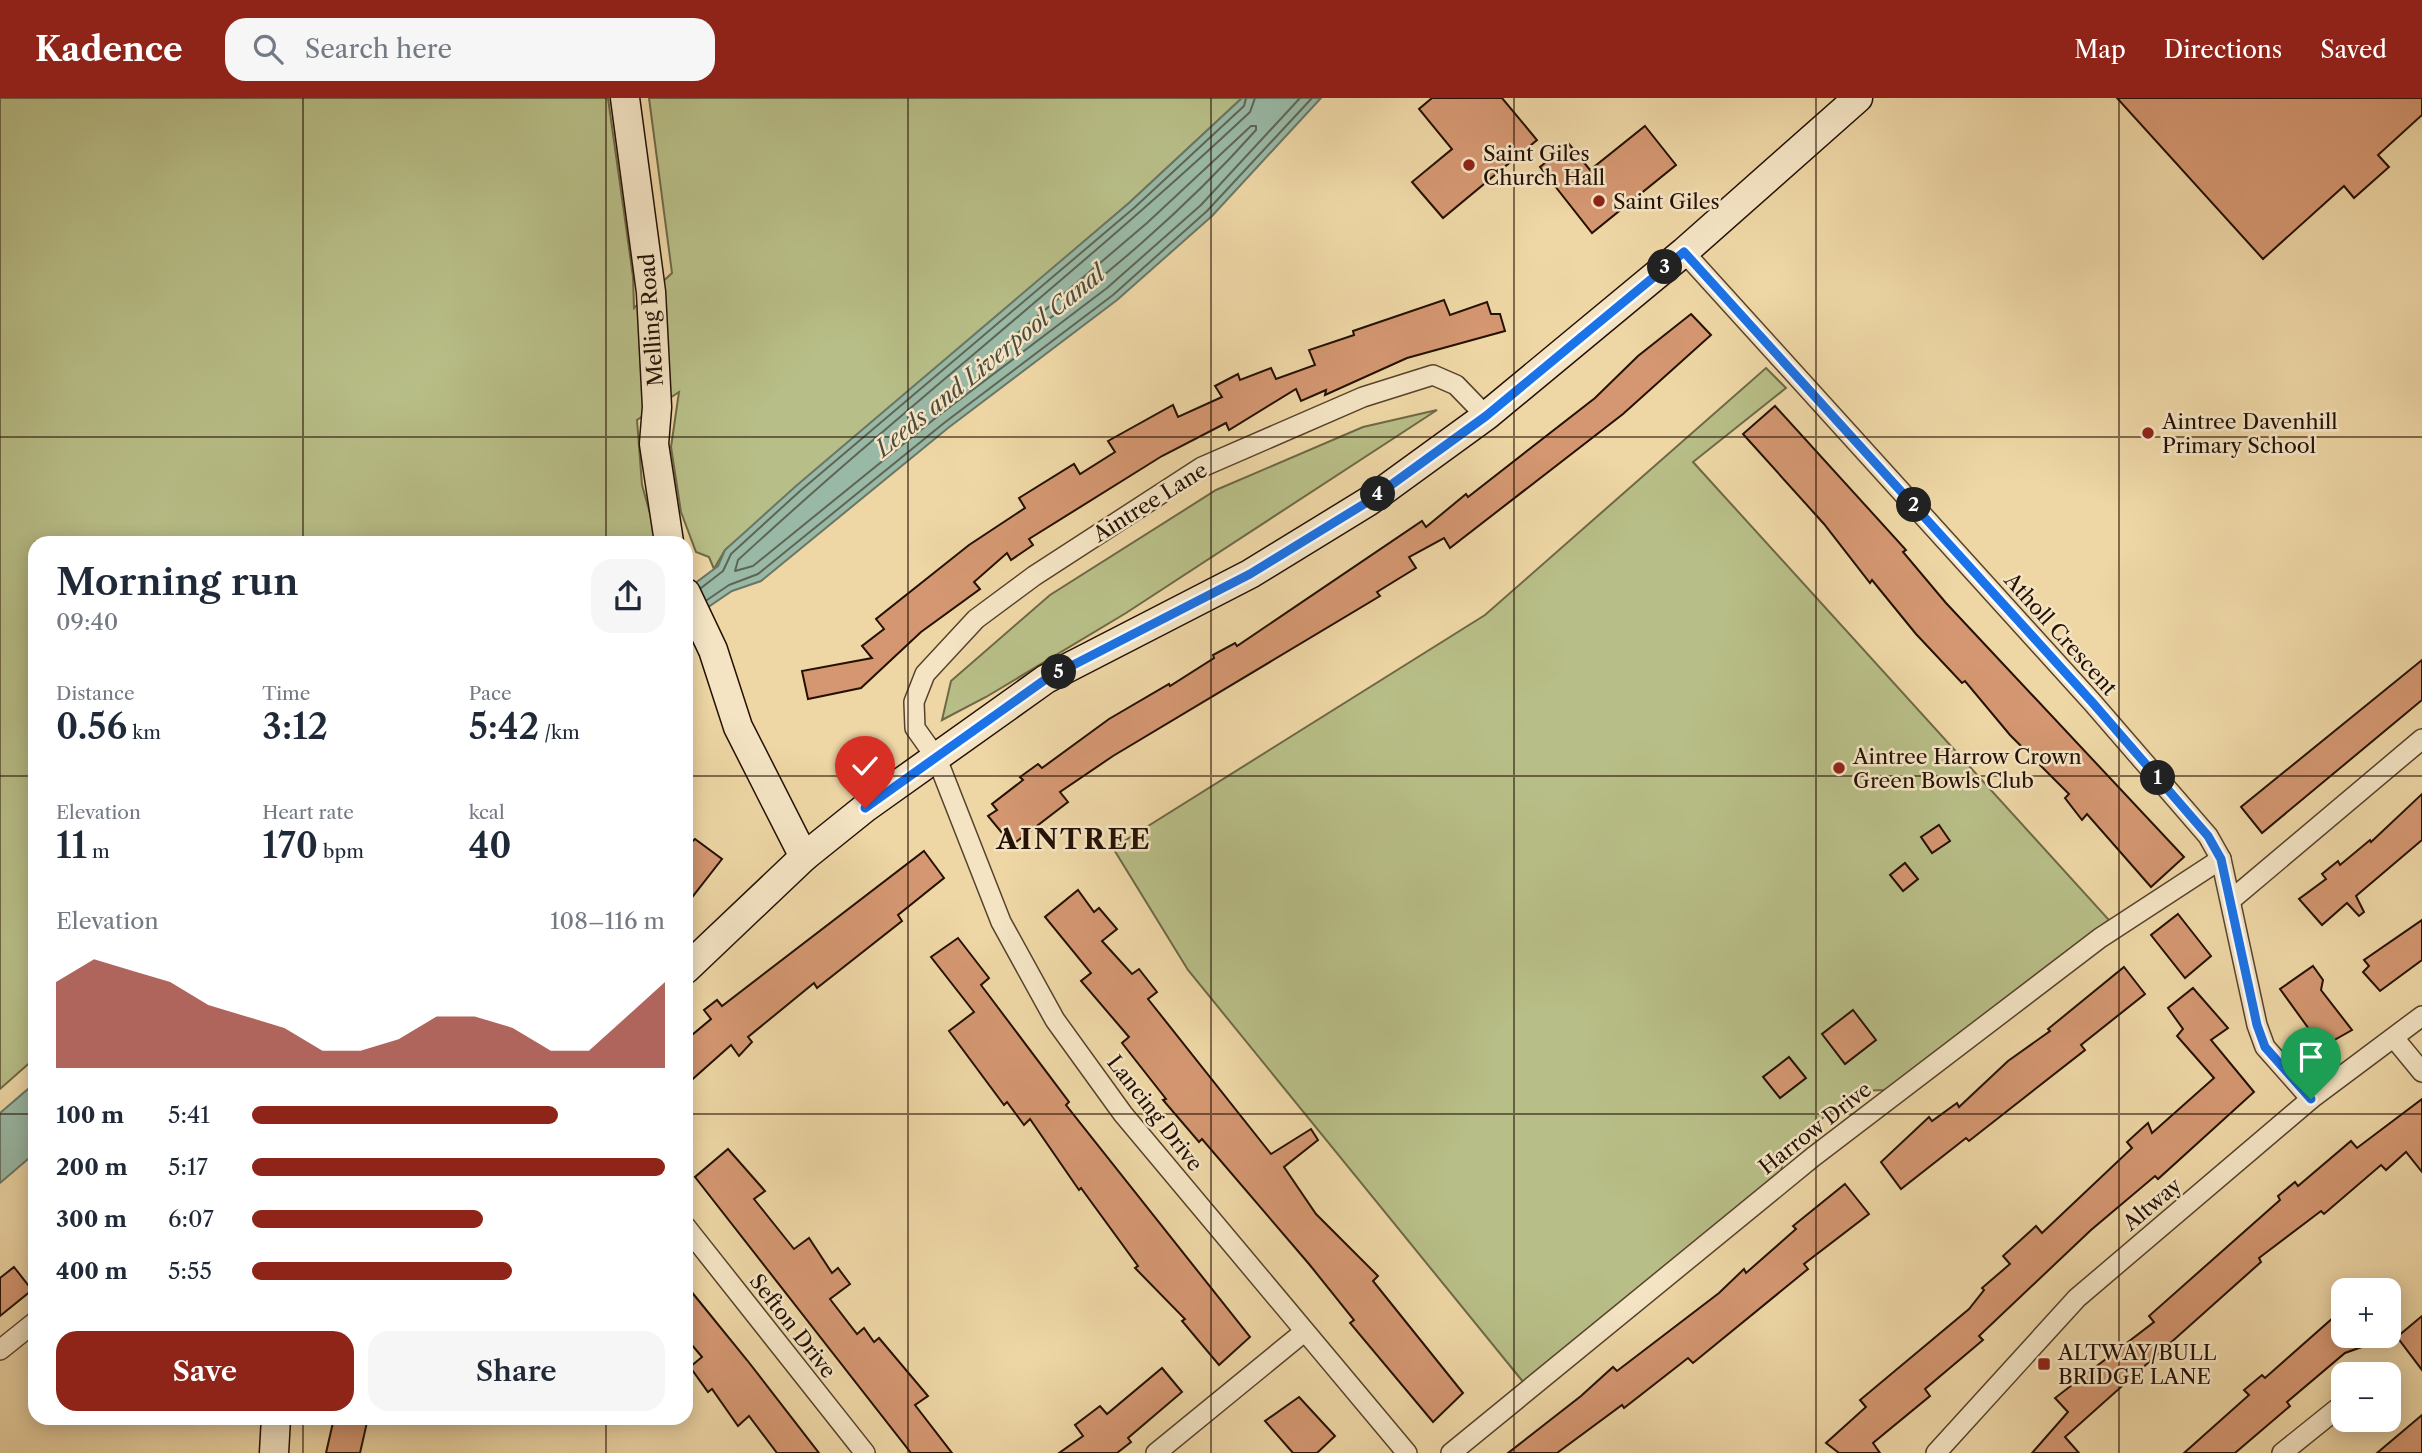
<!DOCTYPE html>
<html lang="en">
<head>
<meta charset="utf-8">
<style>
	body { margin:0; font-family:"Libre Caslon Text",serif; background:#f6f6f7; color:#1f2937; height:100vh; display:flex; flex-direction:column; font-size:26px; white-space:nowrap }
	* { box-sizing:border-box; margin:0 }
	p { font-size:23px; color:#747a83 }
	.icon { flex:none; width:38px; height:38px; fill:none; stroke:currentColor; stroke-width:2; stroke-linecap:round; stroke-linejoin:round }
	.map { position:relative; flex:1; overflow:hidden }
	.sheet { position:absolute; left:28px; top:438px; width:665px; height:889px; display:flex; flex-direction:column; background:#fff; border-radius:21px; box-shadow:0 4px 18px #0003 }
	.sheet>* { flex:none }
	.tools { position:absolute; left:2331px; top:1180px; display:grid; gap:14px }
	.tools a { display:grid; place-items:center; width:70px; height:70px; border-radius:14px; background:#fff; box-shadow:0 4px 18px #0003; font-size:35px }
	.pin { position:absolute; display:grid; place-items:center; width:60px; height:60px; color:#fff; margin:-72px -30px; border-radius:50% 50% 50% 0; rotate:-45deg; box-shadow:0 0 7px #0007 }
	.pin .icon { rotate:45deg }
	.km { position:absolute; width:35px; height:35px; margin:-18px; border-radius:50%; background:#222; color:#fff; font-size:19px; line-height:35px; text-align:center }
	.round { display:grid; place-items:center; flex:none; width:74px; height:74px; border-radius:21px; background:#f6f6f7 }
	.headline { display:flex; align-items:center; justify-content:space-between; height:119px; padding:0 28px }
	h1 { font-size:38px; font-weight:600; line-height:52px }
	.metrics { display:grid; grid-template-columns:repeat(3,1fr); gap:10px; height:119px; padding:7px 28px }
	.metrics div { display:grid; align-content:center }
	.metrics b { font-size:35px; font-weight:600 }
	.metrics small { font-size:19px; font-weight:400 }
	.metrics p { font-size:19px }
	.chart { height:196px; padding:14px 28px }
	.chart p { display:flex; justify-content:space-between }
	.chart svg { width:100%; height:126px; margin-top:7px; fill:#8f2418; opacity:.7 }
	.cta { display:flex; gap:14px; margin-top:auto; padding:14px 28px }
	.cta a { flex:1; height:80px; border-radius:21px; background:#8f2418; color:#fff; font-size:28px; font-weight:600; line-height:80px; text-align:center }
	.cta a+a { background:#f6f6f7; color:#1f2937 }
	ul { padding:0 28px; list-style:none; font-size:23px }
	li { display:grid; grid-template-columns:112px 84px 1fr; align-items:center; height:52px }
	li i { height:18px; border-radius:9px; background:#8f2418 }
	header { display:flex; align-items:center; gap:42px; box-sizing:border-box; height:98px; padding:0 35px; background:#8f2418; color:#fff }
	header strong { font-size:33px }
	nav { display:flex; gap:38px; margin-inline-start:auto; font-size:24px }
	.search { width:490px; height:63px; background:#f6f6f7; display:flex; align-items:center; gap:18px; box-sizing:border-box; padding:0 24px; border-radius:21px; color:#747a83; font-size:26px }
	.map>svg:first-child { display:block }
</style>
</head>
<body>
<header>
<strong>Kadence</strong>
<div class="search"><svg class="icon" aria-label="search" viewBox="0 0 24 24"><circle cx="10" cy="10" r="6"/><path d="M15 15l6 6"/></svg>Search here</div>
<nav><a>Map</a><a>Directions</a><a>Saved</a></nav>
</header>
<div class="map">
<svg width="2422" height="1355" viewBox="0 0 2422 1355">
	<rect width="100%" height="100%" fill="#eed6a5"/>
	<filter id="stains"><feTurbulence type="fractalNoise" baseFrequency=".00286" numOctaves="4"/><feColorMatrix values="0 0 0 0 .2 0 0 0 0 .09 0 0 0 0 .02 0 0 0 .5 -.17"/></filter>
	<radialGradient id="worn" r=".72"><stop offset=".6" stop-color="#630" stop-opacity="0"/><stop offset="1" stop-color="#630" stop-opacity=".3"/></radialGradient>
	<g fill="#b8be87" stroke="#6e6846" stroke-width="2">
		<path d="M0,0H608L633,179L634,210L672,175L649,0H1242L1129,105L725,452L714,471L709,459L696,454L681,414L671,349L679,294L637,322L642,387L658,444H35V960L0,991Z"/>
		<path d="M1766,270L1786,290L1693,364L2109,822L1886,992L1856,993L1786,1050L1779,1081L1524,1285L1188,872L1113,750L1485,517Z"/>
		<path d="M1437,312L1126,515L986,599L942,622L951,583L1050,497L1216,392L1363,329Z"/>
	</g>
	<g fill="#99b9a6" stroke="#6a7665" stroke-width="2">
		<path d="M1242,0H1321L1212,118L1117,202L948,330L761,483L732,493L686,524V492L718,468L725,452L796,388L1129,105Z"/>
		<path d="M35,985V1055L0,1085V1015Z"/>
	</g>
	<g fill="none" stroke-linecap="round" stroke-linejoin="round">
		<g stroke="#5e6555" stroke-width="2">
			<path d="M1255,0L1250,14C1085,169 905,308 738,462L735,473L753,468L938,318L1107,190L1201,107L1300,0"/>
			<path d="M1251,28H1256V32C1184,113 1103,181 1016,246L1012,245V240L1147,125Z"/>
			<path d="M701,490L723,473L731,456L800,393L1134,110L1244,8L1246,0"/>
			<path d="M707,502L729,487L758,476L944,325L1113,197L1207,113L1312,0"/>
		</g>
	</g>
	<g fill="#d49771" stroke="#241104" stroke-width="2">
		<path d="M1432,0H1502L1537,42L1443,120L1412,84L1452,51L1419,11Z"/>
		<path d="M2117,0H2422V17L2378,57L2389,69L2354,100L2344,88L2263,161Z"/>
		<path d="M1645,28L1676,67L1592,135L1540,69L1569,46L1590,72Z"/>
		<path d="M1444,202L1450,217L1487,204L1491,216H1500L1505,233L1407,260L1325,297L1326,292L1301,303L1296,291L1229,332L1226,325L1162,358L1029,441L1033,447L1011,462L1007,455L974,484L980,491L921,534L861,590L808,601L802,573L872,560L862,548L884,531L876,521L969,447L1025,410L1019,400L1074,366L1080,376L1115,354L1108,343L1173,307L1178,319L1222,299L1215,288L1238,276L1240,282L1271,270L1276,281L1315,267L1309,252L1354,237L1353,233Z"/>
		<path d="M1691,216L1711,237L1623,316L1450,450L1444,440L1409,459L1416,470L1377,494L1380,498L1113,658L1060,694L1068,704L1012,747L988,718L997,712L992,706L1023,682L1020,679L1038,666L1042,670L1109,621L1169,586L1170,588L1214,560L1213,557L1235,545L1237,548L1422,423L1426,429L1466,396L1468,399L1595,300L1638,258Z"/>
		<path d="M1775,308L1906,452L1903,454L1946,505L2184,759L2151,789L2087,716L2082,722L2065,700L2069,696L2010,637L1965,583L1962,585L1916,536L1872,482L1870,485L1824,426L1743,336Z"/>
		<path d="M2422,562V602L2262,735L2241,709Z"/>
		<path d="M2422,696V742L2356,798L2364,814L2359,818L2347,805L2322,827L2299,801L2326,781L2322,776L2338,763L2340,767L2370,742L2371,744Z"/>
		<path d="M1939,727L1950,743L1932,755L1921,739Z"/>
		<path d="M695,741L722,761L686,807V749Z"/>
		<path d="M924,753L944,780L898,817L902,823L817,890L814,885L748,939L752,944L739,958L731,947L686,987V942L711,921L704,912L717,902L722,908Z"/>
		<path d="M1905,765L1918,781L1903,793L1890,777Z"/>
		<path d="M1078,792L1094,814L1099,810L1117,831L1102,843L1132,876L1139,871L1157,894L1148,901L1271,1056L1311,1031L1318,1042L1284,1069L1316,1116L1378,1178L1373,1183L1463,1295L1433,1324L1350,1225L1354,1222L1309,1166L1202,1041L1199,1044L1163,1002L1166,1001L1122,945L1129,939L1081,883L1091,875L1045,819Z"/>
		<path d="M2178,816L2211,858L2185,880L2151,837Z"/>
		<path d="M2422,822V862L2380,893L2363,874L2369,868L2364,862Z"/>
		<path d="M958,840L989,880L981,887L1069,1004L1066,1007L1250,1239L1219,1267L1182,1223L1185,1221L1135,1170L1138,1168L1081,1090L1079,1092L1030,1021L1024,1027L1007,1004L1004,1007L949,933L974,914L931,859Z"/>
		<path d="M2313,868L2323,882L2321,892L2352,932L2322,949L2280,891Z"/>
		<path d="M2124,869L2145,896L2081,947L2085,952L1969,1043L1966,1040L1901,1091L1881,1064L1929,1019L1932,1023L1957,1005L1959,1009L2008,963L2050,933L2048,931Z"/>
		<path d="M2193,890L2228,930L2211,942L2254,994L2158,1081L2155,1078L2091,1132L1979,1238L1983,1242L1925,1291L1930,1298L1873,1345L1880,1355H1839L1826,1345L1866,1309L1860,1302L1969,1211L1984,1192L1982,1190L2010,1166L2003,1158L2036,1128L2042,1135L2132,1050L2127,1044L2148,1025L2152,1035L2214,980L2177,938L2183,931L2168,910Z"/>
		<path d="M1853,912L1876,942L1845,966L1822,936Z"/>
		<path d="M1789,959L1806,980L1780,1000L1763,979Z"/>
		<path d="M2422,1001V1074L2406,1054L2386,1072L2381,1067L2324,1116L2321,1113L2259,1160L2261,1164L2065,1339L2079,1355H2032L2068,1314L2055,1300L2154,1224L2149,1218L2280,1102L2278,1098L2295,1084L2298,1088L2351,1043L2357,1050Z"/>
		<path d="M728,1051L765,1093L754,1101L794,1151L809,1140L832,1175L838,1170L850,1186L830,1201L857,1236L864,1230L874,1244L879,1240L928,1298L915,1307L952,1355H911L695,1079Z"/>
		<path d="M1845,1086L1869,1116L1804,1166L1808,1171L1693,1265L1688,1260L1624,1310L1622,1307L1557,1355H1508L1581,1298L1613,1269L1617,1273L1719,1195L1744,1171L1746,1175L1796,1131L1793,1128Z"/>
		<path d="M14,1169L32,1192L0,1218V1180Z"/>
		<path d="M686,1187L747,1262L819,1355H777L749,1318L738,1328L712,1291L708,1294L690,1269L702,1259L686,1240Z"/>
		<path d="M2343,1211V1237H2387V1240L2345,1255L2287,1304L2290,1308L2235,1355H2184L2249,1297L2244,1292L2262,1277L2265,1280Z"/>
		<path d="M2422,1218V1272L2397,1239Z"/>
		<path d="M1162,1270L1182,1294L1128,1340L1131,1344L1117,1355H1059L1083,1338L1075,1327L1100,1308L1107,1316Z"/>
		<path d="M1299,1299L1335,1338L1317,1355H1293L1265,1323Z"/>
		<path d="M2422,1317V1355H2377Z"/>
		<path d="M334,1320H368L360,1355H326Z"/>
	</g>
	<g fill="none" stroke-linecap="round" stroke-linejoin="round">
		<g stroke="#56422c" stroke-width="22">
			<g id="street">
				<path d="M1684,154L2092,604L2208,738L2221,761L2257,927L2265,949L2311,1001"/>
				<path d="M2231,802L2422,641"/>
				<path d="M2394,940L2422,974"/>
				<path d="M686,1129L865,1355"/>
				<path d="M0,1252L35,1224"/>
				<path d="M1156,1355L1304,1234"/>
				<path d="M1407,1355L1123,1016L1055,922L1001,824L937,661L915,630L914,604L925,576L976,521L1034,478L1202,369L1363,299L1433,277L1456,287L1486,318"/>
				<path d="M1451,1355L1813,1059L2100,840L2221,761"/>
				<path d="M1936,1355L2077,1200L2311,1001L2422,918"/>
				<path d="M2282,1355L2343,1306"/>
			</g>
		</g>
		<g stroke="#241104" stroke-width="31">
			<g id="secondary">
				<path d="M625,0L651,194L657,309L654,346L669,444"/>
				<path d="M686,495L713,552L738,629L804,759"/>
				<path d="M686,871L804,759L865,710L1046,581L1250,476L1369,403L1486,318L1684,154L1858,0"/>
				<path d="M274,1355L276,1320"/>
			</g>
		</g>
		<use href="#street" stroke="#f4e4c4" stroke-width="19"/>
		<use href="#secondary" stroke="#f4e4c4" stroke-width="28"/>
	</g>
	<g fill="none" stroke-linecap="round" stroke-linejoin="round">
		<g stroke="#fff" stroke-width="14">
			<path id="route" d="M865,710L1046,581L1250,476L1369,403L1486,318L1684,154L2092,604L2208,738L2221,761L2257,927L2265,949L2311,1001"/>
		</g>
		<use href="#route" stroke="#1a73e8" stroke-width="9"/>
	</g>
	<path fill="none" stroke="#241104" stroke-width="2" stroke-opacity="0.55" d="M303,0V444M606,0V444M908,0V1355M1211,0V1355M1514,0V1355M1816,0V1355M2119,0V1355M0,339H2422M0,678H35M686,678H2422M0,1016H35M686,1016H2422M303,1320V1355M606,1320V1355"/>
	<g fill="#8f2418" stroke="#f4e4c4" stroke-width="2.5">
		<circle cx="1469" cy="67" r="7"/>
		<circle cx="1599" cy="103" r="7"/>
		<circle cx="2148" cy="335" r="7"/>
		<circle cx="1839" cy="670" r="7"/>
		<rect x="2037" y="1259" width="14" height="14" rx="3.5"/>
	</g>
	<g text-anchor="middle" dominant-baseline="central" stroke-width="5" stroke-linejoin="round" paint-order="stroke">
		<g font-size="21" fill="#241104" stroke="#f4e4c4" text-anchor="start">
			<text x="1483" y="55">Saint Giles<tspan x="1483" dy="24">Church Hall</tspan></text>
			<text x="1613" y="103">Saint Giles</text>
			<text x="2162" y="323">Aintree Davenhill<tspan x="2162" dy="24">Primary School</tspan></text>
			<text x="1853" y="658">Aintree Harrow Crown<tspan x="1853" dy="24">Green Bowls Club</tspan></text>
			<text x="2058" y="1254">ALTWAY/BULL<tspan x="2058" dy="24">BRIDGE LANE</tspan></text>
		</g>
		<g font-size="21" fill="#241104" stroke="#f4e4c4">
			<text transform="translate(651 222) rotate(-94)">Melling Road</text>
			<text transform="translate(1150 404) rotate(-32)">Aintree Lane</text>
			<text transform="translate(2061 536) rotate(48)">Atholl Crescent</text>
			<text transform="translate(1155 1015) rotate(52)">Lancing Drive</text>
			<text transform="translate(1815 1030) rotate(-38)">Harrow Drive</text>
			<text transform="translate(2152 1106) rotate(-40)">Altway</text>
			<text transform="translate(793 1228) rotate(52)">Sefton Drive</text>
		</g>
		<g font-size="23" font-style="italic" fill="#4d4c3d" stroke="#f4e4c4">
			<text transform="translate(990 263) rotate(-39)">Leeds and Liverpool Canal</text>
		</g>
		<g font-size="28" font-weight="bold" letter-spacing="2" fill="#241104" stroke="#f4e4c4">
			<text x="1074" y="741">AINTREE</text>
		</g>
	</g>
	<rect width="100%" height="100%" filter="url(#stains)"/>
	<rect width="100%" height="100%" fill="url(#worn)"/>
</svg>
<div class="tools">
<a>+</a>
<a>−</a>
</div>
<div class="pin" style="left:2311px;top:1001px;background:#1e9e55"><svg class="icon" aria-label="arrive" viewBox="0 0 24 24"><path d="M6 21V4h12l-3 4 3 4H6"/></svg></div>
<div class="pin" style="left:865px;top:710px;background:#d93025"><svg class="icon" aria-label="check" viewBox="0 0 24 24"><path d="M5 12l5 5 9-10"/></svg></div>
<b class="km" style="left:2158px;top:680px">1</b>
<b class="km" style="left:1914px;top:407px">2</b>
<b class="km" style="left:1665px;top:169px">3</b>
<b class="km" style="left:1378px;top:396px">4</b>
<b class="km" style="left:1059px;top:574px">5</b>
<section class="sheet">
<div class="headline"><div><h1>Morning run</h1><p>09:40</p></div><a class="round"><svg class="icon" aria-label="share" viewBox="0 0 24 24"><path d="M12 15V3M7 8l5-5 5 5M5 13v7h14v-7"/></svg></a></div>
<div class="metrics">
<div><p>Distance</p><b>0.56<small> km</small></b></div>
<div><p>Time</p><b>3:12</b></div>
<div><p>Pace</p><b>5:42<small> /km</small></b></div>
</div>
<div class="metrics">
<div><p>Elevation</p><b>11<small> m</small></b></div>
<div><p>Heart rate</p><b>170<small> bpm</small></b></div>
<div><p>kcal</p><b>40</b></div>
</div>
<div class="chart"><p><span>Elevation</span>108–116 m</p>
<svg viewBox="0 0 160 44" preserveAspectRatio="none"><path d="M0 44V14L10 6L20 10L30 14L40 22L50 26L60 30L70 38L80 38L90 34L100 26L110 26L120 30L130 38L140 38L150 26L160 14V44z"/></svg>
</div>
<ul>
<li><b>100 m</b>5:41<i style="width:74%"></i></li>
<li><b>200 m</b>5:17<i style="width:100%"></i></li>
<li><b>300 m</b>6:07<i style="width:56%"></i></li>
<li><b>400 m</b>5:55<i style="width:63%"></i></li>
</ul>
<div class="cta"><a>Save</a><a>Share</a></div>
</section>
</div>
</body>
</html>
